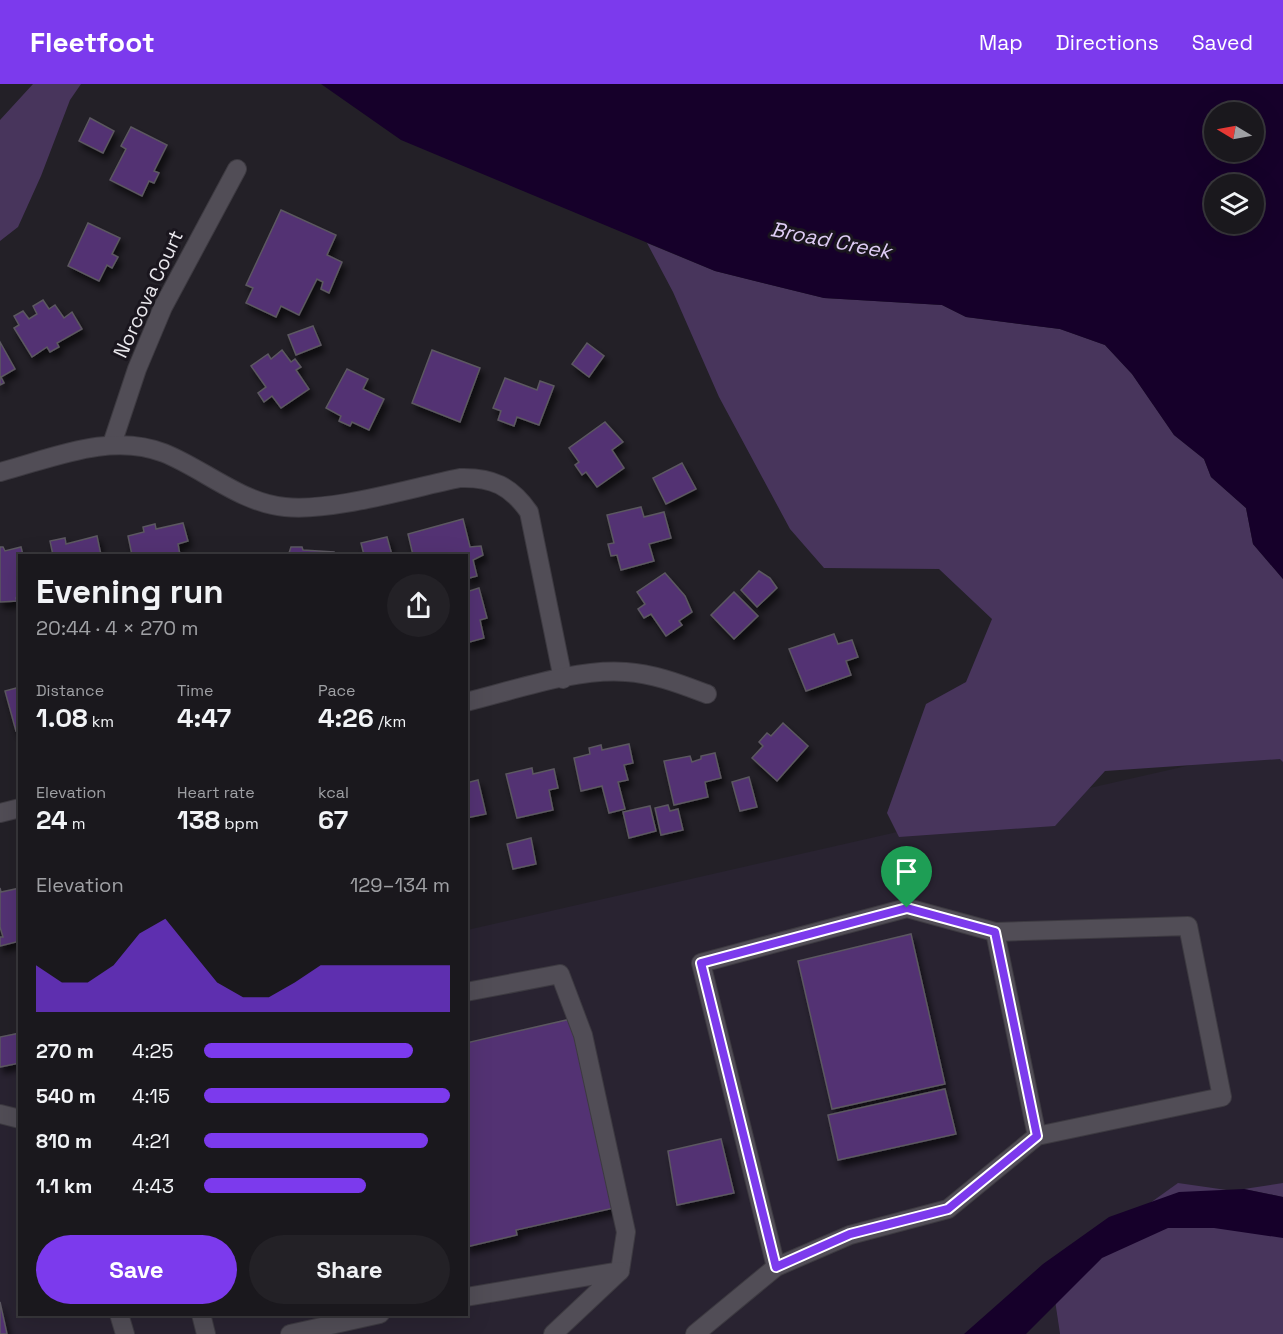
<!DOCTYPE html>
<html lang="en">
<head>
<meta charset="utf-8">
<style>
	body { margin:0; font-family:"Space Grotesk",sans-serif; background:#232126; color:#f1f3f6; height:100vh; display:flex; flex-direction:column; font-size:22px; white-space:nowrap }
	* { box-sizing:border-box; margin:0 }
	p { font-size:20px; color:#9fa0a4 }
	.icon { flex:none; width:33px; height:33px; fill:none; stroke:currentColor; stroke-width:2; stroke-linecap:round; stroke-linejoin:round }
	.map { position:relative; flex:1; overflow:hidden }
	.drawer { position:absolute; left:18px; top:470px; width:450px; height:762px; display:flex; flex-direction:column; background:#1a181d; border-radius:0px; box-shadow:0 6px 24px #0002,0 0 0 2px #38373b }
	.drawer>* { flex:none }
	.needle { width:39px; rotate:280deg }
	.tools { position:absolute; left:1204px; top:18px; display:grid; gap:12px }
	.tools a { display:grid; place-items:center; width:60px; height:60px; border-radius:50%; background:#1a181d; box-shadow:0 6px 24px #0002,0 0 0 2px #38373b; font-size:30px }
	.pin { position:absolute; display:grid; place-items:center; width:51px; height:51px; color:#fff; margin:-62px -26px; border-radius:50% 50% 50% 0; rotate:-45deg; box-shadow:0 0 6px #0007 }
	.pin .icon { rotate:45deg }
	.round { display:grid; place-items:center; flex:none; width:63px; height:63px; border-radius:32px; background:#232126 }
	.headline { display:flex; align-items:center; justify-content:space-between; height:102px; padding:0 18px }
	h1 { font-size:33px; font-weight:700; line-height:45px }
	.stats { display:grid; grid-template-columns:repeat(3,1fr); gap:9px; height:102px; padding:6px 18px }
	.stats div { display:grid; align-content:center }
	.stats b { font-size:26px; font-weight:700 }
	.stats small { font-size:16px; font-weight:400 }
	.stats p { font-size:16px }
	.chart { height:168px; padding:12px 18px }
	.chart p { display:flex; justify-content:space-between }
	.chart svg { width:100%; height:108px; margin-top:6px; fill:#7c3aed; opacity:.7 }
	.action { display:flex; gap:12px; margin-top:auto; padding:12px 18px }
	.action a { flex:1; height:69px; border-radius:36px; background:#7c3aed; color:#fff; font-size:24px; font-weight:700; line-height:69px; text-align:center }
	.action a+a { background:#232126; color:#f1f3f6 }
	ul { padding:0 18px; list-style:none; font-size:20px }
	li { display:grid; grid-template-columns:96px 72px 1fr; align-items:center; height:45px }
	li i { height:15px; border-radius:8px; background:#7c3aed }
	header { display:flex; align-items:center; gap:36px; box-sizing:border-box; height:84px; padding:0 30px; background:#7c3aed; color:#fff }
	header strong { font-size:28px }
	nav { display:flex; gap:33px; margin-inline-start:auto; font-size:21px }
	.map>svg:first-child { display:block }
</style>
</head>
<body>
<header>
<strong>Fleetfoot</strong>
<nav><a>Map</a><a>Directions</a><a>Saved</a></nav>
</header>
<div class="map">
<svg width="1283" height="1250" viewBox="0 0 1283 1250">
	<defs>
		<filter id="shadow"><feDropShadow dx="3.5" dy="6" stdDeviation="3" flood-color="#0009"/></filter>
	</defs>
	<rect width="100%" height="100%" fill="#232027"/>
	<path fill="#292331" d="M1283,660V1114L1051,1190L1060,1250H0V953L19,948L20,1230H466L467,846Z"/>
	<g fill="#48355c">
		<path d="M33,0H81L70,16L41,92L18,143L0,157V36Z"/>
		<path d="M647,159L715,187L824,214L942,221L966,233L1060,245L1105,261L1132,290L1174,351L1204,375L1211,393L1246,424L1253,460L1283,495V678L1280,675L1105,687L1055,742L899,753L887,729L926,620L966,598L992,535L939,485L824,484L790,445L719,313L673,208Z"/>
		<path d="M1178,1099L1283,1114V1250H1060L1051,1190Z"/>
		<path d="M1283,1099V1113L1244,1105Z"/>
	</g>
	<g fill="#16002a" fill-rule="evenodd">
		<path d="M321,0H1283V495L1253,460L1246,424L1211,393L1204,375L1174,351L1132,290L1105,261L1060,245L966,233L942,221L824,214L715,187L401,56ZM1215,28H1254V68H1215ZM1215,100H1254V140H1215Z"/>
		<path d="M1244,1105L1283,1113V1154L1214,1144H1168L1102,1174L1026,1250H964L1043,1180L1109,1133L1179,1108Z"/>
	</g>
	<g fill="#523073" stroke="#5c5861" stroke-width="1.5" filter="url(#shadow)">
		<path d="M90,34L114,47L103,69L79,57Z"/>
		<path d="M131,43L167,61L154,87L159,89L154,99L149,97L142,112L110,96L126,65L121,62Z"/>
		<path d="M281,126L336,151L327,171L342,178L329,209L321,205L323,198L317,195L299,231L281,222L276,233L246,219L253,204L246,201Z"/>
		<path d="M88,139L120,154L112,170L118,173L112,184L107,181L99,197L68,182Z"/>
		<path d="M43,216L49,225L55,221L64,234L72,228L82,245L57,259L59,263L50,268L47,263L32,273L14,244L19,241L14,232L23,227L29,235L37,230L33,222Z"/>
		<path d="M313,242L321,261L296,271L288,251Z"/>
		<path d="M0,258L15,285L1,293L4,299L0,301Z"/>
		<path d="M587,259L604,272L589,293L572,280Z"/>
		<path d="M282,266L291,278L295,275L301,283L296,286L309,305L281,324L272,312L264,318L258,309L266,303L251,282L268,270L271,275Z"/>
		<path d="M432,266L480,284L460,338L412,319Z"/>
		<path d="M347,285L368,295L363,305L384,315L369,346L352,338L350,342L339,337L341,332L326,324Z"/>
		<path d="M505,294L537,306L540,297L554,302L539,341L517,333L514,342L498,336L501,327L493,324Z"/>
		<path d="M605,338L623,358L612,366L624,384L597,403L586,388L582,391L575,381L579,378L569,364Z"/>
		<path d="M682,379L696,405L666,420L653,394Z"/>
		<path d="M641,423L644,433L664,428L671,454L649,460L654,477L621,486L617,471L611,472L608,460L614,459L607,431Z"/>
		<path d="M463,435L470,463L481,462L483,471L473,476L477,492L466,495V471H413L408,450Z"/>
		<path d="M183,439L188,457L178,460L180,471H132L128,452L144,448L143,443L155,440L156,445Z"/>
		<path d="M97,452L101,471H53L50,457L65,454L66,460Z"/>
		<path d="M387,453L392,471H364L361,459Z"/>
		<path d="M0,463H3L5,467L21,463L23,471H20V513L16,514L17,517L0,518Z"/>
		<path d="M291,463H302L303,466L334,468V471H274V469H289Z"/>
		<path d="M759,487L770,494L777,504L757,523L741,506Z"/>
		<path d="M665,489L685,512L692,528L679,537L682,541L666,552L651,530L644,534L638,525L645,520L637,508Z"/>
		<path d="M479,504L487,534L480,536L484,554L466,559V508Z"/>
		<path d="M734,508L758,532L734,555L711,531Z"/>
		<path d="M834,550L838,560L852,556L858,573L846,577L851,591L806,607L789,565Z"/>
		<path d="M20,603V646L16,647L5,607Z"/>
		<path d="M783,639L808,662L777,697L752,674L763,662L759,658L767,649L771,652Z"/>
		<path d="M629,660L633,679L624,681L628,696L618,698L625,725L609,729L602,702L581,707L574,674L590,670L589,664L601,661L602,666Z"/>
		<path d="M715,669L721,694L705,698L708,713L674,721L664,677L690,672L692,678L701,675V672Z"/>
		<path d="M532,684L533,690L554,685L558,704L549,706L553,726L517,734L506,690Z"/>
		<path d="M749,693L757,723L740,727L732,698Z"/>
		<path d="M478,696L486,730L466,734V699Z"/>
		<path d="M668,721L670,727L678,725L683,746L661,751L655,724Z"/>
		<path d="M650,722L656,747L629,754L623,728Z"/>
		<path d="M531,754L536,780L513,785L507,760Z"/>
		<path d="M0,804L1,808L20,804V857L0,862V853H3L0,843Z"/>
		<path d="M911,850L945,1000L832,1025L798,877Z"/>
		<path d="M571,935L614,1124L516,1146L517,1151L466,1163V959Z"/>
		<path d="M20,949V979L0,983V953Z"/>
		<path d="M945,1005L956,1050L838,1076L828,1031Z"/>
		<path d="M721,1055L734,1109L677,1121L668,1067Z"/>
		<path d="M0,1218L7,1250H0Z"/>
	</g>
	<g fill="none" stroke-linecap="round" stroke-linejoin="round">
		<g stroke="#3d3a41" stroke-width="20">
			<g id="minor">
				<path d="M112,360L137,285L163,223L237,85"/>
				<path d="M0,388C53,374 111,348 164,369C204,385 241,419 285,423C333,428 410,404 460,394C492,393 511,402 529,428L563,595"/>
				<path d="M466,618C515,606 577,584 626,588C655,590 680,600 707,610"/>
				<path d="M0,729L20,724"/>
				<path d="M995,848L1037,1052"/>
				<path d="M466,908L560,890L583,951L626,1148L620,1187"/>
				<path d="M0,1030L20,1035"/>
				<path d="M466,1213L620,1187L553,1250"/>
				<path d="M119,1230L125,1250"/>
				<path d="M201,1230L206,1250"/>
				<path d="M290,1250L380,1230"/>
				<path d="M695,1250L776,1183L850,1151L948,1125L1037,1052L1222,1013L1188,842L995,848L907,824L701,879L776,1183"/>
			</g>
		</g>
		<use href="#minor" stroke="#514d56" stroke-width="18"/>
	</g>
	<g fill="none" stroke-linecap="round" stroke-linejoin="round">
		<g stroke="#fff" stroke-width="12">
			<path id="route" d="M907,824L995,848L1037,1052L948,1125L850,1150L776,1183L701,879Z"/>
		</g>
		<use href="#route" stroke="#7c3aed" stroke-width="8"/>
	</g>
	<g text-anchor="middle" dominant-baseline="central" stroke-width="6" stroke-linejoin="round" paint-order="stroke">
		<g font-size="20" fill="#eae8ed" stroke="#1a161e">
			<text transform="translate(148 210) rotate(-65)">Norcova Court</text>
		</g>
		<g font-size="21" font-style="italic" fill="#deccf4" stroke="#1a161e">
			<text transform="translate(831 156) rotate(11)">Broad Creek</text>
		</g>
	</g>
</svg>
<div class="tools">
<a><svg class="needle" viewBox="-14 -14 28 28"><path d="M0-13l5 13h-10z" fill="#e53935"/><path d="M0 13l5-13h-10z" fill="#9fa0a4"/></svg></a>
<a><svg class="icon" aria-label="layers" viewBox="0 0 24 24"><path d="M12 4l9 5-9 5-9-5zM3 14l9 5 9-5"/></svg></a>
</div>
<div class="pin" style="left:907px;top:824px;background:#1e9e55"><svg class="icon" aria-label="arrive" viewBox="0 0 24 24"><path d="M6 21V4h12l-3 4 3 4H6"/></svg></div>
<section class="drawer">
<div class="headline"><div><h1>Evening run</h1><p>20:44 · 4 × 270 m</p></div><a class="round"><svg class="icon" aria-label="share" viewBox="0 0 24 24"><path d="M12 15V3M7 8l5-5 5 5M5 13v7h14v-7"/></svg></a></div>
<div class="stats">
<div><p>Distance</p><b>1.08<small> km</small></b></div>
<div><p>Time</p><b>4:47</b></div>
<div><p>Pace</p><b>4:26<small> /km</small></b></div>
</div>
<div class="stats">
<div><p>Elevation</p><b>24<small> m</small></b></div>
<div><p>Heart rate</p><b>138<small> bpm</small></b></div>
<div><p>kcal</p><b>67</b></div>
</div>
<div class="chart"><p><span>Elevation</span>129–134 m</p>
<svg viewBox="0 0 160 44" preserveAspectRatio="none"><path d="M0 44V25L10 32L20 32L30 25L40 12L50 6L60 19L70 32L80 38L90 38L100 32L110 25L120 25L130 25L140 25L150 25L160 25V44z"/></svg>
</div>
<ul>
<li><b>270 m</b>4:25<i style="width:85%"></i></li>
<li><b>540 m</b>4:15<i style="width:100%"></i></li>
<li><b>810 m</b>4:21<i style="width:91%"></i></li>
<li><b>1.1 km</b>4:43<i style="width:66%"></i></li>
</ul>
<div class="action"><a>Save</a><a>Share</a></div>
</section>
</div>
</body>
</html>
